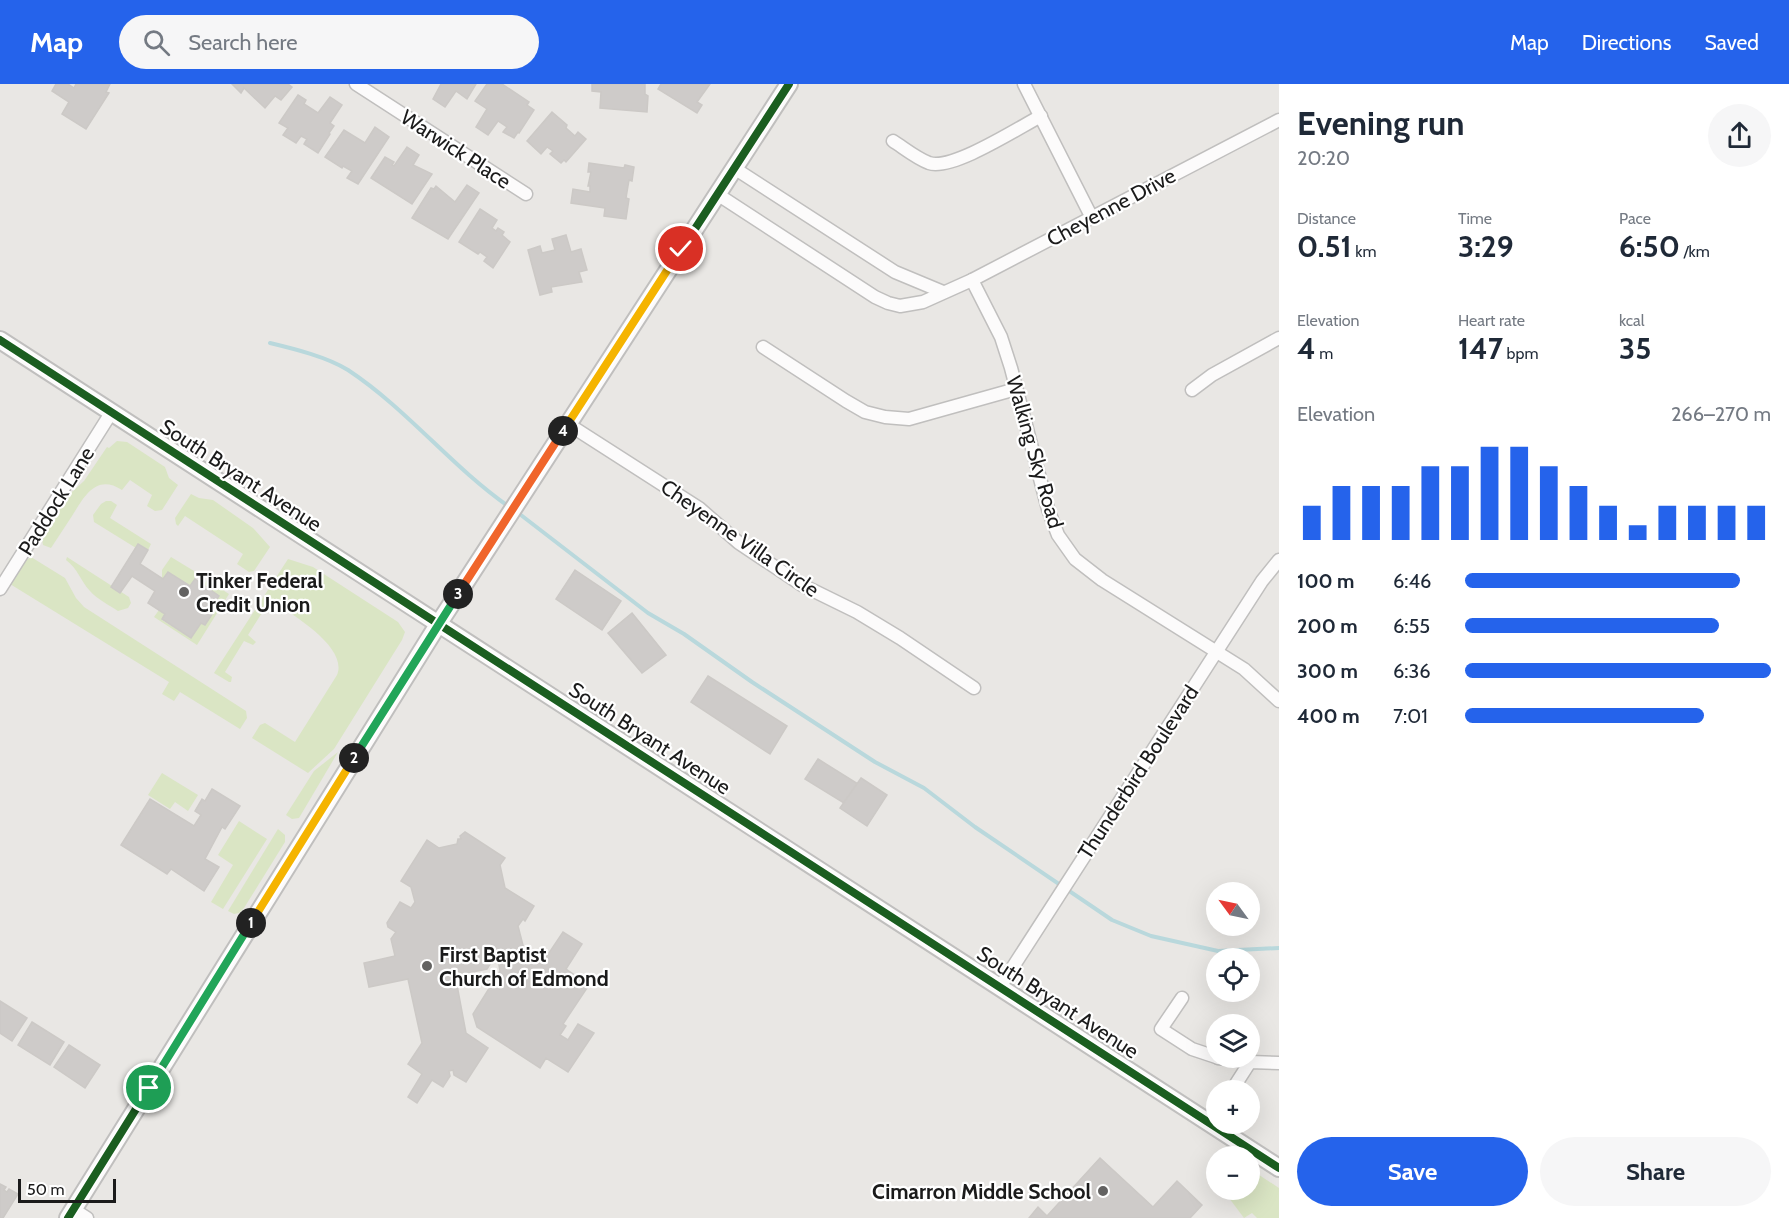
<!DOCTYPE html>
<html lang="en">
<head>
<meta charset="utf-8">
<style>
	body { margin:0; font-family:Cabin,sans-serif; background:#f6f6f7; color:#1f2937; height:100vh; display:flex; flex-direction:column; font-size:22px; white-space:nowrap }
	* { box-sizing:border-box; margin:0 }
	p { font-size:20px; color:#747a83 }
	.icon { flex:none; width:33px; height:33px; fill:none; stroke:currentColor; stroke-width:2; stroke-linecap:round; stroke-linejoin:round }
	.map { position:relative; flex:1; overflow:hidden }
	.details { display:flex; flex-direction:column; background:#fff; width:510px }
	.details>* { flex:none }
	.needle { width:39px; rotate:303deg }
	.controls { position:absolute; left:1206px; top:798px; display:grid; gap:12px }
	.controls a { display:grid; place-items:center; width:54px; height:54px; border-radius:50%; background:#fff; box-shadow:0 6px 24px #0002; font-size:30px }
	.scale { position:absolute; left:18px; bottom:15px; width:98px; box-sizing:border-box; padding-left:6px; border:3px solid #1b1b1b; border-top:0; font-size:16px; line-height:21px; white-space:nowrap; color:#1b1b1b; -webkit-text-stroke:4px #fff; paint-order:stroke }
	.pin { position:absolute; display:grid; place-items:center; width:51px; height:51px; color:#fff; margin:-26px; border:3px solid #fff; border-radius:50%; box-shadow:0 2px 6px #0007 }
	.km { position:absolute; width:30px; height:30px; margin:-15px; border-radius:50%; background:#222; color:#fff; font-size:16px; line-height:30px; text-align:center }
	.round { display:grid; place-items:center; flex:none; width:63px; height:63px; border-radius:32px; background:#f6f6f7 }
	.headline { display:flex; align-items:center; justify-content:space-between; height:102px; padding:0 18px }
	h1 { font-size:33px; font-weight:700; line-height:45px }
	.stats { display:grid; grid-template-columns:repeat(3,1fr); gap:9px; height:102px; padding:6px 18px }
	.stats div { display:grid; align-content:center }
	.stats b { font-size:30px; font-weight:700 }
	.stats small { font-size:16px; font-weight:400 }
	.stats p { font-size:16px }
	.chart { height:168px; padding:12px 18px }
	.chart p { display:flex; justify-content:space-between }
	.chart svg { width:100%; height:108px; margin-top:6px; stroke:#2563eb; stroke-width:6 }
	.button { display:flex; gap:12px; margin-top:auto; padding:12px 18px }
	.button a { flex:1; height:69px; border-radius:36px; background:#2563eb; color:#fff; font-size:24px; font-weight:700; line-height:69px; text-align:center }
	.button a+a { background:#f6f6f7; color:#1f2937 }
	ul { padding:0 18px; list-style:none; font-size:20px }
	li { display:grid; grid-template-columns:96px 72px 1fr; align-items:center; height:45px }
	li i { height:15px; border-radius:8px; background:#2563eb }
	header { display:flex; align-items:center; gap:36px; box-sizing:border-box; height:84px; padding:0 30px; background:#2563eb; color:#fff }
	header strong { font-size:28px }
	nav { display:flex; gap:33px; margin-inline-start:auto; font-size:21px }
	.search { width:420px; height:54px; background:#f6f6f7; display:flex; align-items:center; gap:15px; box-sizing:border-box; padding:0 21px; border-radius:33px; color:#747a83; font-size:22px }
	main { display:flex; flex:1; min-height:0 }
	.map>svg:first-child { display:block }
</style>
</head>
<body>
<header>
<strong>Map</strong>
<div class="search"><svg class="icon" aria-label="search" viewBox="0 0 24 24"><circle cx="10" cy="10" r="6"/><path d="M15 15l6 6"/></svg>Search here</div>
<nav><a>Map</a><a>Directions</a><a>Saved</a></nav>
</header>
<main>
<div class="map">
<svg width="1279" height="1134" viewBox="0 0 1279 1134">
	<rect width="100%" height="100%" fill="#e9e7e4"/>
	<g fill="#dae5c4">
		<path d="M117,357L127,358L165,383L169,394L178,401L162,426L155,427L147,422L152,411L130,396L122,406C96,389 84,413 72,432C65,443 58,453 51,464L43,461L41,450L62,417L84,397L107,363L109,364Z"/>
		<path d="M191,410L199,414L213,416L253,444L270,463L254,487L249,488L237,480L243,470L185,432L178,442L176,440L175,434Z"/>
		<path d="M106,417H111L117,421L110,434L151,460L148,466L139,460L136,464L94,438L93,431L101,420Z"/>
		<path d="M31,473L65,494L76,514L84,523L246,627L247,634L240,645L180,608L174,617L162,610L169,598L10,500L25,477Z"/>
		<path d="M67,473L129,513L131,519L128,524L118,527C109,521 97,515 90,507C80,496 78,485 66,476Z"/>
		<path d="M171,473L194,487L195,495L190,502L162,495V486Z"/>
		<path d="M288,475L313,483L398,538L405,548L402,556L334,665L308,689L252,654L260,641L265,639L295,658L337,591C348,565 297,533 279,522L274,529L265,524L248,551L256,558L253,561L244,557L225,588L232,593L231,598H229L214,589Z"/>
		<path d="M207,496L229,510L197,561L154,533L159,526L165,530L162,536L191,554L201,539L205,541L218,521C211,515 211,505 204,501Z"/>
		<path d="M338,668L299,734L292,735L286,731L314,687Z"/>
		<path d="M162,689L198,711L188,727L175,718L170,725L148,711Z"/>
		<path d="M239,737L267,755L223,825L211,818L233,781L218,771Z"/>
		<path d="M278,745L285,751V758L244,824L239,829L234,830L228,827Z"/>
		<path d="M1250,1085L1279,1104V1134H1257L1252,1129L1244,1134L1223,1106H1250Z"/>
	</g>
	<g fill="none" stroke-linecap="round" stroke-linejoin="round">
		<g stroke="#b9d8dc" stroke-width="4">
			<path d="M270,259C295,265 327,273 348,286C407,325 451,382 508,422"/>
			<path d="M517,428L648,529L684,550L752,598L875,678L924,704L975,743L1112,836L1151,852L1218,867L1279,864"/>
		</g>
	</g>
	<g fill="#cecbc9" stroke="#ccc9c6" stroke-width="1.5">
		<path d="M56,0H68L74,4L76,0H110L106,8L109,9L86,45L62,30L69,18L52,7Z"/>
		<path d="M232,0H288L292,3L281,16L275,12L265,24L244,4L241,9Z"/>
		<path d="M441,0H476L467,15L456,7L445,23L433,15Z"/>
		<path d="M487,0H502L529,18L527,21L534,26L519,49L518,48L514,54L503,48L507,43L498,37L488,51L476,43L487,25L475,17Z"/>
		<path d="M592,0H645V10L648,12L647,28L600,24L601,8L592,7Z"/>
		<path d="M661,0H710L697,18L702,21L697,29L658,5Z"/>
		<path d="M298,11L306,16L304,20L318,29L330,13L342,21L330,39L334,42L329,49L330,50L318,69L304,60L307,55L301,52L296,59L283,51L288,44L279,39Z"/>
		<path d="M552,28L567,41L566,44L575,52L578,48L586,55L566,78L564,76L561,79L550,70L553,67L547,63L541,70L527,57Z"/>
		<path d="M375,43L389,53L358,100L347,94L352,87L343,82L342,84L325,73L344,46L365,59Z"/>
		<path d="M407,63L419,71L413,81L432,90L412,120L371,94L385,73L394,78L392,81L394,82Z"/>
		<path d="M589,79L624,84L625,81L634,83L632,97L629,96L626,114L629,115L626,135L604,132L605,124L571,119L573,105L590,108V102H588L591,88H588Z"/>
		<path d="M467,101L479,109L448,155L412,134L431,104L434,105L436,102L455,118Z"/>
		<path d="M480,125L497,136L492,144L496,147L498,144L504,148L502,151L510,158L493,184L484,177L487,173L480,168L478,170L459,158Z"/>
		<path d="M566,151L571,168L581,165L587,186L579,188L582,198L551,203L552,208L540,211L528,166L540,162L542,169L555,166L552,155Z"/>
		<path d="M138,460L148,466L140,480L163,495L168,488L190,502L195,495L219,512L215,518L218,521L205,541L201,539L191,554L162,535L165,530L148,519L155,507L132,492L120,509L111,503Z"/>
		<path d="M575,486L621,517L602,546L556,515Z"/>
		<path d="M632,529L666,571L642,589L608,549Z"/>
		<path d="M708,592L787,642L770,670L691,618Z"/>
		<path d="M818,675L858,700L844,719L805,695Z"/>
		<path d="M861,694L887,711L867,742L840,724Z"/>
		<path d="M212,705L240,722L225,745L222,743L205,775L219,783L204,807L171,785L167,790L121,761L150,715L194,742L201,731L195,727L202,715L205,717Z"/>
		<path d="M465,748L505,774L500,781L505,804L534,822L525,837L523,835L518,842L525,869L543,865L549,869L563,848L582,860L566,885L589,901L563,940L566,942L560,951L568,956L578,940L594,949L568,988L546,974L540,984L477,943L473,930L500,887L498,875L492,877L487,885L463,890L454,885L466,949L488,964L466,998L454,991L453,986L449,987L450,992L443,1003L432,996L417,1019L408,1013L422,990L408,980L422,959L408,895L369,903L364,879L395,872L391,855L396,848L388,843L387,839L400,818L411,824L415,818L411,803L401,797L427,756L439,764L457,760L458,755H461L460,752Z"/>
		<path d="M0,917L27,934L12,957L0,949Z"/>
		<path d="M32,938L64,958L50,981L18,961Z"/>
		<path d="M69,961L100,981L85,1004L54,983Z"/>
		<path d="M1100,1074L1153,1123L1177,1097L1202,1121L1190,1134H1029L1038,1123L1047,1132Z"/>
		<path d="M0,1100L6,1103L4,1106L7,1108L9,1105L18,1110L3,1134H0Z"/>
	</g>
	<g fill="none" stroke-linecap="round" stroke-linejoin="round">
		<g stroke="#c0bfbe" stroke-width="15">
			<g id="minor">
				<path d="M356,0L526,110"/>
				<path d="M1024,0L1091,132"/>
				<path d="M893,57C904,64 916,74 929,79C952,87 1018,44 1041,32"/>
				<path d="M734,84L895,188L943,208"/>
				<path d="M717,110L875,213L888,219L900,222L923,218L972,196L1279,36"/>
				<path d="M972,196L1001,253L1011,284L1048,425L1058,451L1075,475L1102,496L1244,585L1279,617"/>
				<path d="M763,263L846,317L865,328L885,333L909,335L1016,305"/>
				<path d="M1192,306L1212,291L1279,254"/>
				<path d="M568,340L699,424L739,459L802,501L857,528L900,554L974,604"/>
				<path d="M0,505L111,329"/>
				<path d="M1000,903L1262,497L1279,476"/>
				<path d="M1182,914L1161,945L1192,965L1216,973"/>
				<path d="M1218,974L1250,978"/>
				<path d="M1232,1006L1250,978L1279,979"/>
				<path d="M73,1125L87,1134"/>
			</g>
		</g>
		<g stroke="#c0bfbe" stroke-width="20">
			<g id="tertiary">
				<path d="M0,256L1279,1084"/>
				<path d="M68,1134L439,539L789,0"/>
			</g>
		</g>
		<use href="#minor" stroke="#fcfbfb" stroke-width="12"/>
		<use href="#tertiary" stroke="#fcfbfb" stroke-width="16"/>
		<g stroke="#fff" stroke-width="11">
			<g id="cycleway">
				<path d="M0,256L1279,1084"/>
				<path d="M68,1134L439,539L789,0"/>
			</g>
		</g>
		<use href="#cycleway" stroke="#1b5e20" stroke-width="8"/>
	</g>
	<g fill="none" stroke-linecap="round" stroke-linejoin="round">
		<g stroke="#fff" stroke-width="12">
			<path id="split-1" d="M149,1004L251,839"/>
		</g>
		<g stroke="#fff" stroke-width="12">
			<path id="split-2" d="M251,839L354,674"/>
		</g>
		<g stroke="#fff" stroke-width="12">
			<path id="split-3" d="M354,674L458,510"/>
		</g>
		<g stroke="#fff" stroke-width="12">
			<path id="split-4" d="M458,510L563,347"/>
		</g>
		<g stroke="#fff" stroke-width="12">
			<path id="split-5" d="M563,347L681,165"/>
		</g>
		<use href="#split-1" stroke="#22a559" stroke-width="8"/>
		<use href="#split-2" stroke="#f5b400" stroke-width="8"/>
		<use href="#split-3" stroke="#22a559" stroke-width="8"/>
		<use href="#split-4" stroke="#f0652b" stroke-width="8"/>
		<use href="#split-5" stroke="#f5b400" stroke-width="8"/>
	</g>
	<g fill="#636261" stroke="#fff" stroke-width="2">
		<circle cx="184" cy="508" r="6"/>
		<circle cx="427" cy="882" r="6"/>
		<circle cx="1103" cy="1107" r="6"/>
	</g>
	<g text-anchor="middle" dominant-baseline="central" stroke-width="4.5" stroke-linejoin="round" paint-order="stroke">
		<g font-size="21" fill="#1b1b1b" stroke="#fff">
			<text transform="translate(456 65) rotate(33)">Warwick Place</text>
			<text transform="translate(1111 123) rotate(-28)">Cheyenne Drive</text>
			<text transform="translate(1035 368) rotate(74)">Walking Sky Road</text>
			<text transform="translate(241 391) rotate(33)">South Bryant Avenue</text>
			<text transform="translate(56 417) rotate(-58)">Paddock Lane</text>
			<text transform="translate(740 454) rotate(35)">Cheyenne Villa Circle</text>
			<text transform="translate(650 654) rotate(33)">South Bryant Avenue</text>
			<text transform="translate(1138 688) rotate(-57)">Thunderbird Boulevard</text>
			<text transform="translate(1058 918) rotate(33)">South Bryant Avenue</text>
		</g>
		<g font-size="21" font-weight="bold" fill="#1b1b1b" stroke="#fff" text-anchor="start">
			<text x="196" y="496">Tinker Federal<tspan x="196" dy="24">Credit Union</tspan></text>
			<text x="439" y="870">First Baptist<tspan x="439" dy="24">Church of Edmond</tspan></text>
			<text x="1091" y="1107" text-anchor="end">Cimarron Middle School</text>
		</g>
	</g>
</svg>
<div class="controls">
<a><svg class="needle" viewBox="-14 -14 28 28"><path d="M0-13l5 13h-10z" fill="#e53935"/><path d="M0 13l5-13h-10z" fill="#747a83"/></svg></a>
<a><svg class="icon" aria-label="locate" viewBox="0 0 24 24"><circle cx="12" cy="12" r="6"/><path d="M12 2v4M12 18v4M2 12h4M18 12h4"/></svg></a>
<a><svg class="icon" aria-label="layers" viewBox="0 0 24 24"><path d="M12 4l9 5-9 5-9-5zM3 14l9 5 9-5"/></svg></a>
<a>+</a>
<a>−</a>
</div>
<div class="scale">50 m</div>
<div class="pin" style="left:149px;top:1004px;background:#1e9e55"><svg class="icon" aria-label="arrive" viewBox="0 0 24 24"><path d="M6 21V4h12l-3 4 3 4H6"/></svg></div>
<div class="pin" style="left:681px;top:165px;background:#d93025"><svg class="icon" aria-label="check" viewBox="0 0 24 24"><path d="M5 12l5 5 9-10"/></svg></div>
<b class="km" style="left:251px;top:839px">1</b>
<b class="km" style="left:354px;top:674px">2</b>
<b class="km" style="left:458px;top:510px">3</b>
<b class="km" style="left:563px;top:347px">4</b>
</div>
<section class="details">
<div class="headline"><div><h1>Evening run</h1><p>20:20</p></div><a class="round"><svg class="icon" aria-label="share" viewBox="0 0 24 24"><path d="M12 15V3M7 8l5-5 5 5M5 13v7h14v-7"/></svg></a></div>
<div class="stats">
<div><p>Distance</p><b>0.51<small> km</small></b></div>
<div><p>Time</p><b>3:29</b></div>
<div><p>Pace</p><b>6:50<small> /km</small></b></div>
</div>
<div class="stats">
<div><p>Elevation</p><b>4<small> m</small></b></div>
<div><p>Heart rate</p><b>147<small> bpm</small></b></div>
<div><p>kcal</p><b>35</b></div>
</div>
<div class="chart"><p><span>Elevation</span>266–270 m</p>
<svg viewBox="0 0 160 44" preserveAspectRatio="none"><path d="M5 44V30M15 44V22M25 44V22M35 44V22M45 44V14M55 44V14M65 44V6M75 44V6M85 44V14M95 44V22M105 44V30M115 44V38M125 44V30M135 44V30M145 44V30M155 44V30"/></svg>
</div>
<ul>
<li><b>100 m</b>6:46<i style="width:90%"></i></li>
<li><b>200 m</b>6:55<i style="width:83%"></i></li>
<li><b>300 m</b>6:36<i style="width:100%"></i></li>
<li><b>400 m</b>7:01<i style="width:78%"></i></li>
</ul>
<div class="button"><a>Save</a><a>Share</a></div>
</section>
</main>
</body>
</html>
